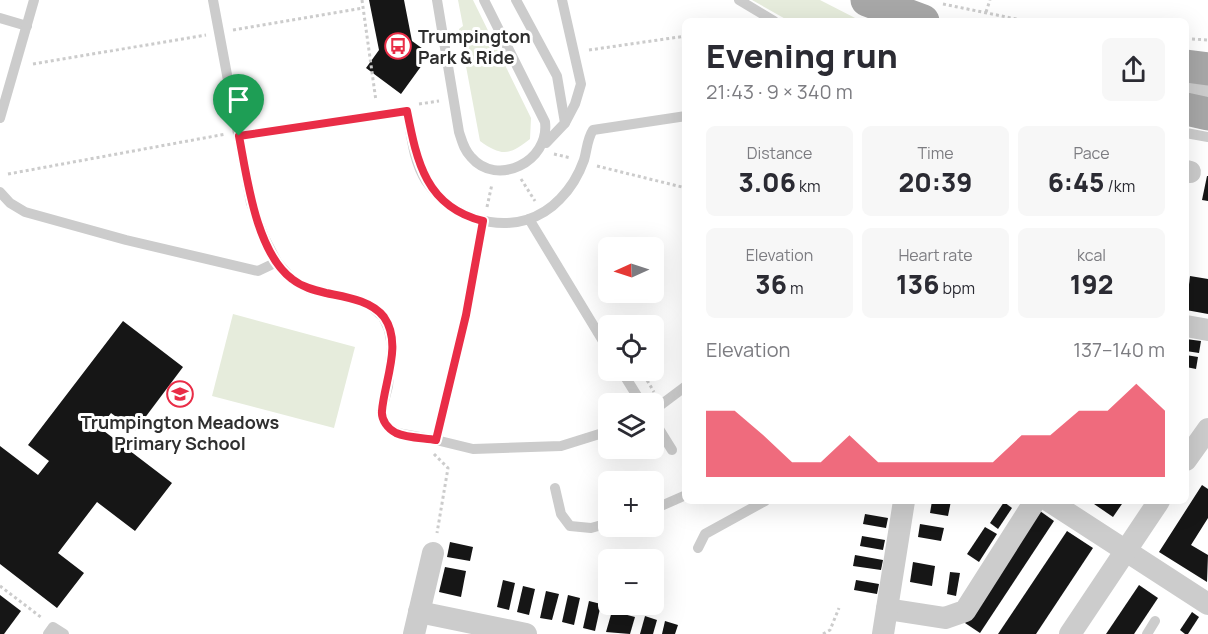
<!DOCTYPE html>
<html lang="en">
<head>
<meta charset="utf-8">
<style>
	body { margin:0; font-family:Manrope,sans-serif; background:#f7f7f7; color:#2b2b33; height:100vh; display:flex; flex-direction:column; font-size:22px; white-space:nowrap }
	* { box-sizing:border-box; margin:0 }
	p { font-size:20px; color:#7c7c81 }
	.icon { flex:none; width:33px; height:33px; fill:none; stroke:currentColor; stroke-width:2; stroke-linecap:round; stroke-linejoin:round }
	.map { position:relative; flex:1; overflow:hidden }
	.sheet { position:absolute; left:682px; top:18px; width:507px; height:486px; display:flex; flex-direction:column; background:#fff; border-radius:9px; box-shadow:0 6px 24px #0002 }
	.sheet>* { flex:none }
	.needle { width:39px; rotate:267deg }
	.tools { position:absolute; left:598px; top:237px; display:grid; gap:12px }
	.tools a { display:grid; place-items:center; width:66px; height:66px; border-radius:9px; background:#fff; box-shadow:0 6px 24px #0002; font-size:30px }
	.pin { position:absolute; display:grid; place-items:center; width:51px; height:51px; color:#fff; margin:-62px -26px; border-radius:50% 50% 50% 0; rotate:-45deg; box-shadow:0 0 6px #0007 }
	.pin .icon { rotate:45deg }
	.round { display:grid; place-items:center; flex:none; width:63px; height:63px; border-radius:9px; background:#f7f7f7 }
	.head { display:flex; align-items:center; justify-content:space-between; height:102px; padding:0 24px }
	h1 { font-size:33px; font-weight:800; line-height:45px }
	.stats { display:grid; grid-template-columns:repeat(3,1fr); gap:9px; height:102px; padding:6px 24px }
	.stats div { display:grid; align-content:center; border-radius:9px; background:#f7f7f7; text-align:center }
	.stats b { font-size:26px; font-weight:800 }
	.stats small { font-size:16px; font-weight:400 }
	.stats p { font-size:16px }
	.chart { height:168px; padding:12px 24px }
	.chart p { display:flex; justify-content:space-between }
	.chart svg { width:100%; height:108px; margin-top:6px; fill:#e92d47; opacity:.7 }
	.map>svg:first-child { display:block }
</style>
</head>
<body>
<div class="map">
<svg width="1208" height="634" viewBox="0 0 1208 634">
	<rect width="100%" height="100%" fill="#fff"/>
	<g fill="#e6ecdc">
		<path d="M458,0H473L531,118L530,139C510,155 502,157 480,141L459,29L463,26Z"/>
		<path d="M752,0H820L861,21H789Z"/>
		<path d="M233,314L355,347L334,428L212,396Z"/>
	</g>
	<g fill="#161616">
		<path d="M369,0H404L412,41L430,54L401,94L366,68L379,50Z"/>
		<path d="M1207,176H1208V201L1202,200Z"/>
		<path d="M1190,276L1208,279V314L1186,310Z"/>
		<path d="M123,321L183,367L135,431L111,413L100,428L172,483L135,531L97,502L58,553L84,573L57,608L0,564V446L38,475L49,461L28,445Z"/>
		<path d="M1186,339L1201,341L1199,353L1186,351Z"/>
		<path d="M1186,355L1198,357L1196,369L1186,367Z"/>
		<path d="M1202,485L1208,489V518L1191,545L1208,555L1207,582L1159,552Z"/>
		<path d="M932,501H951L948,516L930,513Z"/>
		<path d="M1096,501H1124L1113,517L1094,504Z"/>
		<path d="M1004,502L1012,508L998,529L990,523Z"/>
		<path d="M1040,511L1054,521L980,633L965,623Z"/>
		<path d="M865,514L888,518L886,528L863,524Z"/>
		<path d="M920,524L944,528L941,541L918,537Z"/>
		<path d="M985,527L997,534L979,562L967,554Z"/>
		<path d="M1067,531L1093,548L1036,634H998Z"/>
		<path d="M862,536L885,540L883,550L860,546Z"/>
		<path d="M450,542L473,547L470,561L447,557Z"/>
		<path d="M855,555L883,560L881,570L853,566Z"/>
		<path d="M913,562L935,566L932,586L910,582Z"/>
		<path d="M445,567L466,571L461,597L439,592Z"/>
		<path d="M950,572L960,573L956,596L947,594Z"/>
		<path d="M503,580L515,583L509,610L497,607Z"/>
		<path d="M856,580L879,584L877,594L854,590Z"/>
		<path d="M1139,585L1158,598L1134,634H1106Z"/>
		<path d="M523,586L535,589L529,615L517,612Z"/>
		<path d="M546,591L559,594L552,620L540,618Z"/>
		<path d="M0,595L21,611L4,634H0Z"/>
		<path d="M568,595L580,598L574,625L562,622Z"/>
		<path d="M589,601L601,604L595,631L583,628Z"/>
		<path d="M612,611L635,617L630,634L606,632Z"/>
		<path d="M1192,612L1199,617L1188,634H1185L1180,630Z"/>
		<path d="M645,616L657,620L653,634H640Z"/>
		<path d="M665,621L678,625L675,634H662Z"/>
	</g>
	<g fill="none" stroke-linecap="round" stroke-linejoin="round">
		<g stroke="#ccc" stroke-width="3" stroke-dasharray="3 3" stroke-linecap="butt">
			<path d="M362,0L376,101"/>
			<path d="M943,4L1026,21"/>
			<path d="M986,12L990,0"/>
			<path d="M233,30L363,8"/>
			<path d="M1192,39L1208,40"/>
			<path d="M589,50L686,36"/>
			<path d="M33,64L206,35"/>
			<path d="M419,104L439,101"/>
			<path d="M554,154L571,158"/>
			<path d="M597,166L686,188"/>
			<path d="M8,174L226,134"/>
			<path d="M521,179L535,201"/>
			<path d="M487,207L492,184"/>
			<path d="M641,370L654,392"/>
			<path d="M439,427L466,315L481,234"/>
			<path d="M434,454L448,468L437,533"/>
			<path d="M0,586L42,618"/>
			<path d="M823,634L830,630L839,608"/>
		</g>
		<g stroke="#ccc" stroke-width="10">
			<path d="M213,0L251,203L264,237L277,262L293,280L309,289L356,299L371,306L383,317L389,330L392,346L388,386L381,413L387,426L397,433L436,440L473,449L561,446L609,431"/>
			<path d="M437,0L459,132C462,141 464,150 471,157C497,188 550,161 545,122L484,0"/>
			<path d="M516,0L557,76L565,123L546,143"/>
			<path d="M562,0L581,84L575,104L565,123"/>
			<path d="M739,0L774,21"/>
			<path d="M0,18L27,26"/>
			<path d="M0,118L34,0"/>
			<path d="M1186,133L1208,137"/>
			<path d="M239,136L407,111C411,133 413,161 426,181C456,225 521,240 560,199C570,189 579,174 584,160C587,150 587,139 593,130L686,116"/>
			<path d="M0,192L10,203L25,212L126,240L258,271L277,262"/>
			<path d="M529,219L609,351"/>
			<path d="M621,370L642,404"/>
			<path d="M654,410L686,386"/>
			<path d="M654,421L672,450"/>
			<path d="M555,488L561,514L570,526L591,528L609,523"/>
			<path d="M654,509L686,495"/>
			<path d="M698,548L705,534L765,501"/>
			<path d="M48,634L53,627L64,634"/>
			<path d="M1147,634L1155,621"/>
		</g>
		<g stroke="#ccc" stroke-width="22">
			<path d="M1186,82L1208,87"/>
			<path d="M1186,171L1190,172"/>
			<path d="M1186,326L1208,330"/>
			<path d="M1186,460L1208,429"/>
			<path d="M1049,501L1208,604"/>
			<path d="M887,609L945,618L965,611L1035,501"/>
			<path d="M419,612L526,634"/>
			<path d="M414,634L433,553"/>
			<path d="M883,634L904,501"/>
			<path d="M1070,634L1159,501"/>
		</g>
		<g stroke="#a7a7a7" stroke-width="33">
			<path d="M867,0L923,21"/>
			<path d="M1186,66L1208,69"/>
			<path d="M1186,109L1208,114"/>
		</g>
	</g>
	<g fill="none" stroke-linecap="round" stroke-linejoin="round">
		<g stroke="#fff" stroke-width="12">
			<path id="route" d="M407,111C417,162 426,207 483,221L466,315L436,440C424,438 407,438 396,433C388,429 381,420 382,411C384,382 403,344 384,317C371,300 345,297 326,293C314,290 302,287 292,279C256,252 247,178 239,136Z"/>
		</g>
		<use href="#route" stroke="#e92d47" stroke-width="8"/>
	</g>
	<defs>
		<g id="bus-ring" transform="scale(1.35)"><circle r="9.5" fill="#fff" stroke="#e92d47" stroke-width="1.5"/><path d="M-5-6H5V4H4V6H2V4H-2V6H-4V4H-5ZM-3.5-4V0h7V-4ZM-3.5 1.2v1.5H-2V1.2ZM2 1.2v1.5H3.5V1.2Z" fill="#e92d47"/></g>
		<g id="school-ring" transform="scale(1.35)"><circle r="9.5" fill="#fff" stroke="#e92d47" stroke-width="1.5"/><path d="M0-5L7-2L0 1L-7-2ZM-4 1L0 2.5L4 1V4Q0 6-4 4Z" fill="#e92d47"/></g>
	</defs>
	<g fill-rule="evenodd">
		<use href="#bus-ring" x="398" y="46"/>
		<use href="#school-ring" x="180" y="394"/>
	</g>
	<g text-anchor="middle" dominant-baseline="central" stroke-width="6" stroke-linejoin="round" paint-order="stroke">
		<g font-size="18" font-weight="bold" fill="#2f2f2f" stroke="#fff" text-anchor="start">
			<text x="418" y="36">Trumpington<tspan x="418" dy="21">Park &amp; Ride</tspan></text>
			<text x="180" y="422" text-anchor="middle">Trumpington Meadows<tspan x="180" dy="21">Primary School</tspan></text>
		</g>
	</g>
</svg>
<div class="tools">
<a><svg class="needle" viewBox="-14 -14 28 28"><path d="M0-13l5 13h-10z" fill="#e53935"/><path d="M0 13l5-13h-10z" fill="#7c7c81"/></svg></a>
<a><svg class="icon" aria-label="locate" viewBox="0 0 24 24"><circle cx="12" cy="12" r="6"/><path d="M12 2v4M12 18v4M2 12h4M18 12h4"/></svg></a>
<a><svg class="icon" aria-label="layers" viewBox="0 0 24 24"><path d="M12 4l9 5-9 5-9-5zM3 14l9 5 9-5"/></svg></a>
<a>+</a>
<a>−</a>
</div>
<div class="pin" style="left:239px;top:136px;background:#1e9e55"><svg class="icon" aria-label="arrive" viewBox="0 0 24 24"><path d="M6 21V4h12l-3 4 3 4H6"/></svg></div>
<section class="sheet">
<div class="head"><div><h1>Evening run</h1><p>21:43 · 9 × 340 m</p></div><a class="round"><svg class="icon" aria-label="share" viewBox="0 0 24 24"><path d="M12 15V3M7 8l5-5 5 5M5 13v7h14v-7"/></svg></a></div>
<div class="stats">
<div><p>Distance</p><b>3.06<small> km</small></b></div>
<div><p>Time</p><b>20:39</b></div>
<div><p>Pace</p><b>6:45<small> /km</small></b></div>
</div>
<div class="stats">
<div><p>Elevation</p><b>36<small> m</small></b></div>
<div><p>Heart rate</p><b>136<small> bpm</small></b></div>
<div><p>kcal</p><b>192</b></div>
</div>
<div class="chart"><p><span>Elevation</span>137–140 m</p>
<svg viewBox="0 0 160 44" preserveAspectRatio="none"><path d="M0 44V17L10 17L20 27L30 38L40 38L50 27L60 38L70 38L80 38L90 38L100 38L110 27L120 27L130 17L140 17L150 6L160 17V44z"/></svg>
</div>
</section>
</div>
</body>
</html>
